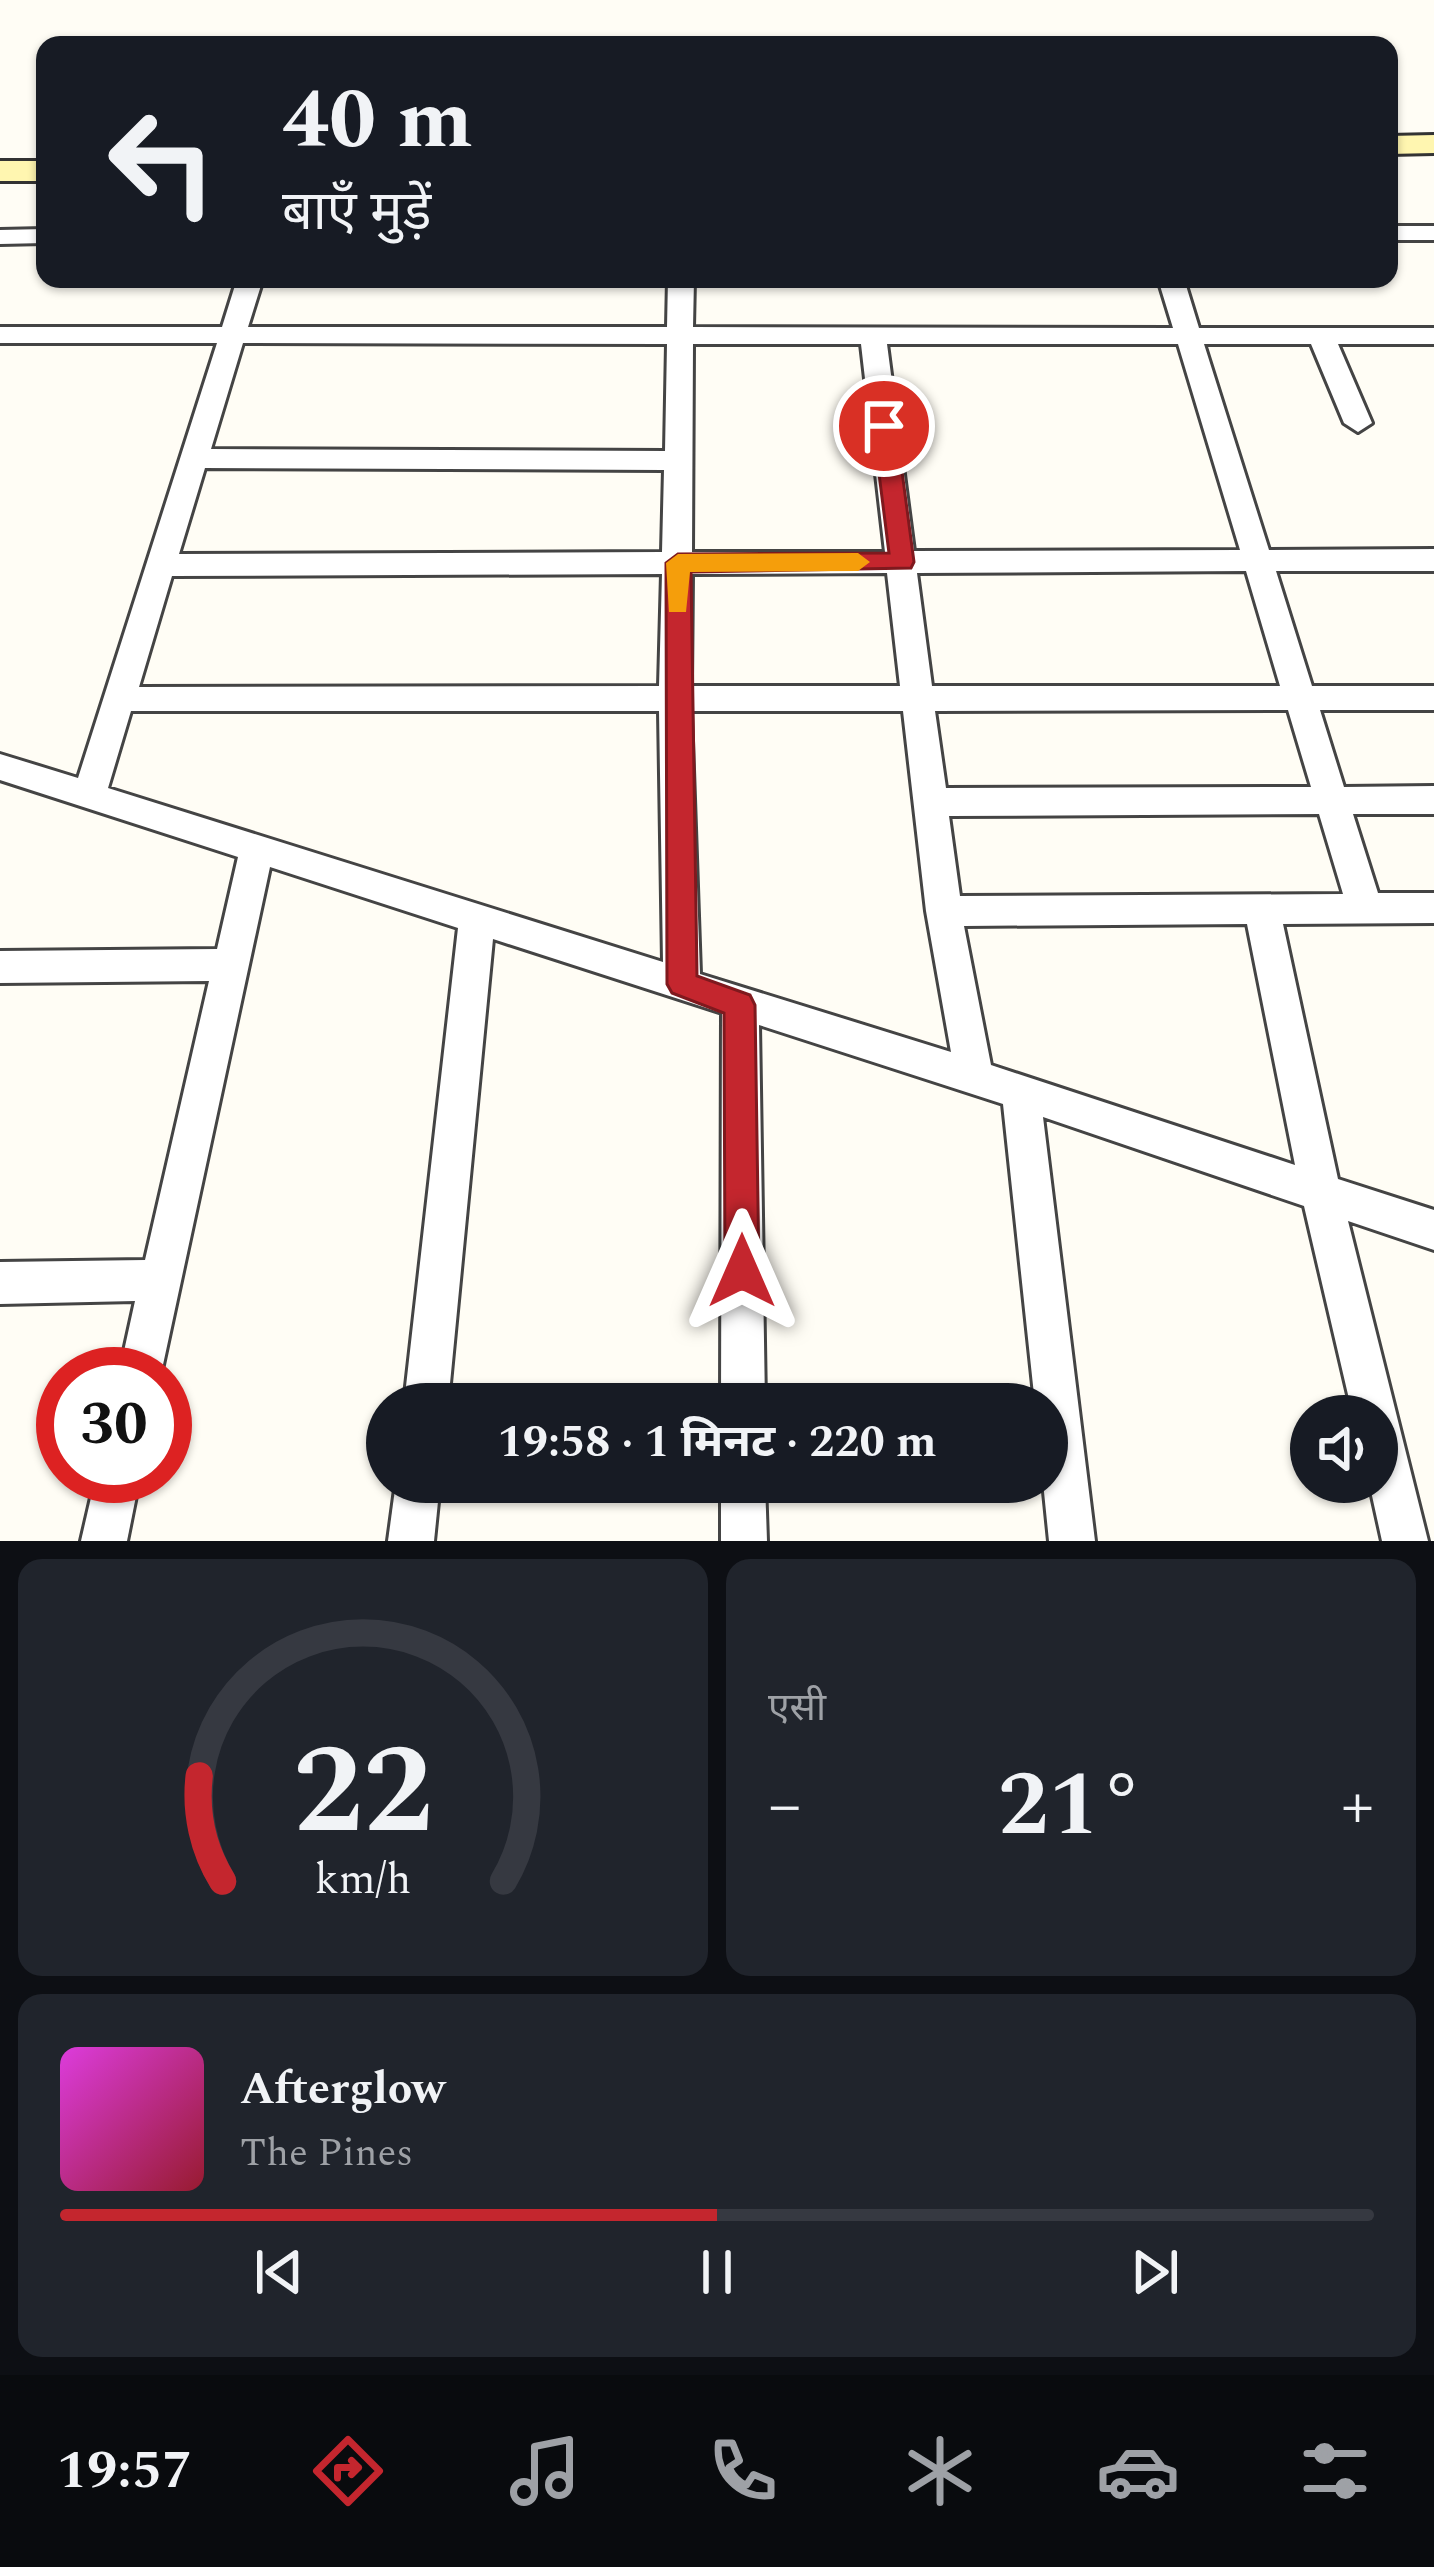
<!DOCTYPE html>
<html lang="hi">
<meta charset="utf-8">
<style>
:root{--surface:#171b24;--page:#20242c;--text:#f1f3f6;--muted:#9ea1a6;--line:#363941;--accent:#c4262e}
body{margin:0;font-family:Spectral,"Noto Sans Devanagari",serif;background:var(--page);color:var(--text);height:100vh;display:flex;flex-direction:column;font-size:45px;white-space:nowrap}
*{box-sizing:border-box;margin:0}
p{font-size:39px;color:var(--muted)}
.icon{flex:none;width:66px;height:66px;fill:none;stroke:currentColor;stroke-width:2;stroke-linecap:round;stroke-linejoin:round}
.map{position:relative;height:1541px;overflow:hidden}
.sheet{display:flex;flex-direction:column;gap:18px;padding:18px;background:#0d0f14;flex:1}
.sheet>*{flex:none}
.guide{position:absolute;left:36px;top:36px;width:1362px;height:252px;border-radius:24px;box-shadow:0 3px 9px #0004;background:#171b24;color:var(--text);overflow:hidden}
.controls{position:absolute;left:1290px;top:1395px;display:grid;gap:24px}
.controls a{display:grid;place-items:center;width:108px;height:108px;border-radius:50%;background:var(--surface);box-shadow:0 3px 9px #0004;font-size:60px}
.speed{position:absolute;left:36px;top:1347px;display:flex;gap:24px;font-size:60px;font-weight:700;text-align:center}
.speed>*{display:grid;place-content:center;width:156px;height:156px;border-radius:50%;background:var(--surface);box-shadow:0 3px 9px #0004;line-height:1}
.speed .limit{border:18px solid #d22;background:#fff;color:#111}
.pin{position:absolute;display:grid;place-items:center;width:102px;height:102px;color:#fff;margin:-51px;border:6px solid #fff;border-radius:50%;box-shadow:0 3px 12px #0007}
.me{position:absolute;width:132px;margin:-66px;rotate:0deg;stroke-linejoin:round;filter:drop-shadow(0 0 9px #0008)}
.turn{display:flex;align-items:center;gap:42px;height:252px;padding:0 48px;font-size:54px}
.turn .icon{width:156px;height:156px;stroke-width:2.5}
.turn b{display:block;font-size:84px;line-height:102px}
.big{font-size:90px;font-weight:700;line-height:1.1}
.sheet .card{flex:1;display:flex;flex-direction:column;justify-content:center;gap:18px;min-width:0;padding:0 42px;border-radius:24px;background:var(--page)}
.sheet .dial{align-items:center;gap:0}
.dial svg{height:312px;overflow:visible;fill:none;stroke:var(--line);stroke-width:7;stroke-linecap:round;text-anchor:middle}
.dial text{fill:var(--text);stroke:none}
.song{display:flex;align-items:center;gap:36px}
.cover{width:144px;height:144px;border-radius:18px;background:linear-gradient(135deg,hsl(300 70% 55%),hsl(350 70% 35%))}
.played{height:12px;border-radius:6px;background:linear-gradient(90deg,var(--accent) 50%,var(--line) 50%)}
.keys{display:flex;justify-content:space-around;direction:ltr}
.heat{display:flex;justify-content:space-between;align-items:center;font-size:66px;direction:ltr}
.sheet .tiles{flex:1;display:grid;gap:18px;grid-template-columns:1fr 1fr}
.card:last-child{grid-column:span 2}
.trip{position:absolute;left:366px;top:1383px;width:702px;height:120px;border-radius:60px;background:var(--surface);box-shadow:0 3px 9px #0004;font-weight:700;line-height:120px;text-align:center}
.tabs{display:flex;height:192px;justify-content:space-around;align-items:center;background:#090b0e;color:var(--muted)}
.tabs .icon{width:84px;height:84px}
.tabs .active{color:var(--accent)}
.tabs b{font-size:54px;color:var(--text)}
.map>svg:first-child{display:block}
</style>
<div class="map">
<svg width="1434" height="1541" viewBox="0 0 1434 1541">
<rect width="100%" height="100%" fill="#fffdf5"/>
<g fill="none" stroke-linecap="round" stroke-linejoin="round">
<defs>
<g id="street">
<rect x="1389" y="226" width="45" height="14"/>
<polygon points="45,229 45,243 0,244 0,230"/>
<path d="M237 279H263L248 327H667L668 279H694L693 327 1173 328 1158 279H1184L1199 328H1434V344H1338L1372 423 1358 432 1344 423 1311 344H1204L1269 550 1434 549V571H1276L1312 686H1434V710H1320L1344 787 1434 786V814H1353L1378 893H1434V923L1283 924 1338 1179 1434 1210V1250L1348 1221 1428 1541H1382L1369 1482H1377V1416H1353L1304 1206 1043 1117 1095 1541H1049L1043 1482 1047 1404H1035L1003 1104 759 1025 765 1404H721L722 1013 493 939 448 1404H404L458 928 270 867 161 1374H119L135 1301 0 1304V1262L145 1260 209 981 0 983V951L217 949 238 857 0 780V754L78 778 217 343H0V327H222ZM243 343 667 344 665 451 211 449ZM693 344H861L885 552H692ZM887 344H1178L1240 550 914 551ZM205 468 664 470 662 552 179 554ZM1246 571 1280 686H932L917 573ZM887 573 900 686H691L692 574ZM662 574 659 686 139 687 172 576ZM1288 710 1311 787 946 788 935 711ZM131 711H659L663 962 108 788ZM691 711H903L926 911 951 1052 700 974ZM1319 814 1343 894 960 896 949 816ZM1247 924 1295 1165 991 1065 964 926Z"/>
<polygon points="96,1476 140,1476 127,1541 81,1541"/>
<polygon points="396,1482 440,1482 434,1541 388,1541"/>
<polygon points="721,1482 765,1482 767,1541 721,1541"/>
</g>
<g id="secondary">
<polygon points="1434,135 1434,153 1389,154 1389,136"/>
<rect x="0" y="161" width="45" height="20"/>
</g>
</defs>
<use href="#street" stroke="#444" stroke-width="6"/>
<use href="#secondary" stroke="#333" stroke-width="6"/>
<use href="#street" fill="#fff" fill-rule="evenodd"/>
<use href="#secondary" fill="#fff6b0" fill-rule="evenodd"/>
</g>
<polygon fill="#c4262e" stroke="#7f191e" stroke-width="3" points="884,418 896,426 914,562 911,568 691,572 697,976 750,995 755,1005 759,1271 754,1283 742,1288 730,1283 725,1271 724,1013 672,993 667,984 666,563 678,554 889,553 873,426"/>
<polygon fill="#f59e0b" points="858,553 870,562 858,571 690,572 686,612 669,612 666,563 678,554"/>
</svg>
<div class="controls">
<a><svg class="icon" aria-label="sound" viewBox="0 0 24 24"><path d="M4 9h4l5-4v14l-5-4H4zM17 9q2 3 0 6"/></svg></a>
</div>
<div class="speed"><div class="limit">30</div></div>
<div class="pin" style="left:884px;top:426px;background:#d93025"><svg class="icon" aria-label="arrive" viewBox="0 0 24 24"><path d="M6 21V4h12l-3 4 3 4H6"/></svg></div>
<svg class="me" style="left:742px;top:1271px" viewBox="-20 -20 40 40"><path d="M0-17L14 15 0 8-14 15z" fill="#c4262e" stroke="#fff" stroke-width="4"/></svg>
<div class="trip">19:58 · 1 मिनट · 220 m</div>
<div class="guide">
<div class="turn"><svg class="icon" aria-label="left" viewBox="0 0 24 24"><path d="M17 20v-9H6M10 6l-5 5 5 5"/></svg><div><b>40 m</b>बाएँ मुड़ें</div></div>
</div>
</div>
<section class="sheet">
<div class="tiles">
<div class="card dial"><svg viewBox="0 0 100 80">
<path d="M14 69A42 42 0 1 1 86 69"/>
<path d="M14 69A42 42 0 0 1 8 42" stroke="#c4262e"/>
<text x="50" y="56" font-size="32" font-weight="700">22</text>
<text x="50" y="72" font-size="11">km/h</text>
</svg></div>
<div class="card"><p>एसी</p>
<div class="heat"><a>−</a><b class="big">21°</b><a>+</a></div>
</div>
<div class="card">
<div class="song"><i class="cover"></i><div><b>Afterglow</b><p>The Pines</p></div></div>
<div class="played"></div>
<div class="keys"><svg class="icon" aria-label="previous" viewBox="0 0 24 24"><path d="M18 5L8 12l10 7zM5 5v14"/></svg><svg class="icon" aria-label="pause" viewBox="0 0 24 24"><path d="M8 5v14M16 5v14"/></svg><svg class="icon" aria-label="next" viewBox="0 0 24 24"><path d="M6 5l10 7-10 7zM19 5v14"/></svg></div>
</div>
</div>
</section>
<nav class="tabs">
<b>19:57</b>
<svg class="icon active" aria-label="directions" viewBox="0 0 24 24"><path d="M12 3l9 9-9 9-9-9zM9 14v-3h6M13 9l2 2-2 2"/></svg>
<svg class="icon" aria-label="music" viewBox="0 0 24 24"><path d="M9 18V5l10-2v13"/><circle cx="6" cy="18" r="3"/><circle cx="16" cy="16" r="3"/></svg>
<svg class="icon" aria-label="phone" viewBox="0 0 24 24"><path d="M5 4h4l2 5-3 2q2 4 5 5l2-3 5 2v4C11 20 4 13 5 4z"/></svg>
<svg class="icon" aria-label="climate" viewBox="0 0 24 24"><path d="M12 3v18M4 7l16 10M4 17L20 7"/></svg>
<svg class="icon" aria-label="car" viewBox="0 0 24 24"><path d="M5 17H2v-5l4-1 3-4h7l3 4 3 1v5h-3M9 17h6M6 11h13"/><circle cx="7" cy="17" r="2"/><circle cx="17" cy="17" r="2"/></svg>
<svg class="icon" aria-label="filters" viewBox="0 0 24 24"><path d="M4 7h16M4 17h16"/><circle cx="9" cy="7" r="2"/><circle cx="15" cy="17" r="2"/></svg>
</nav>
